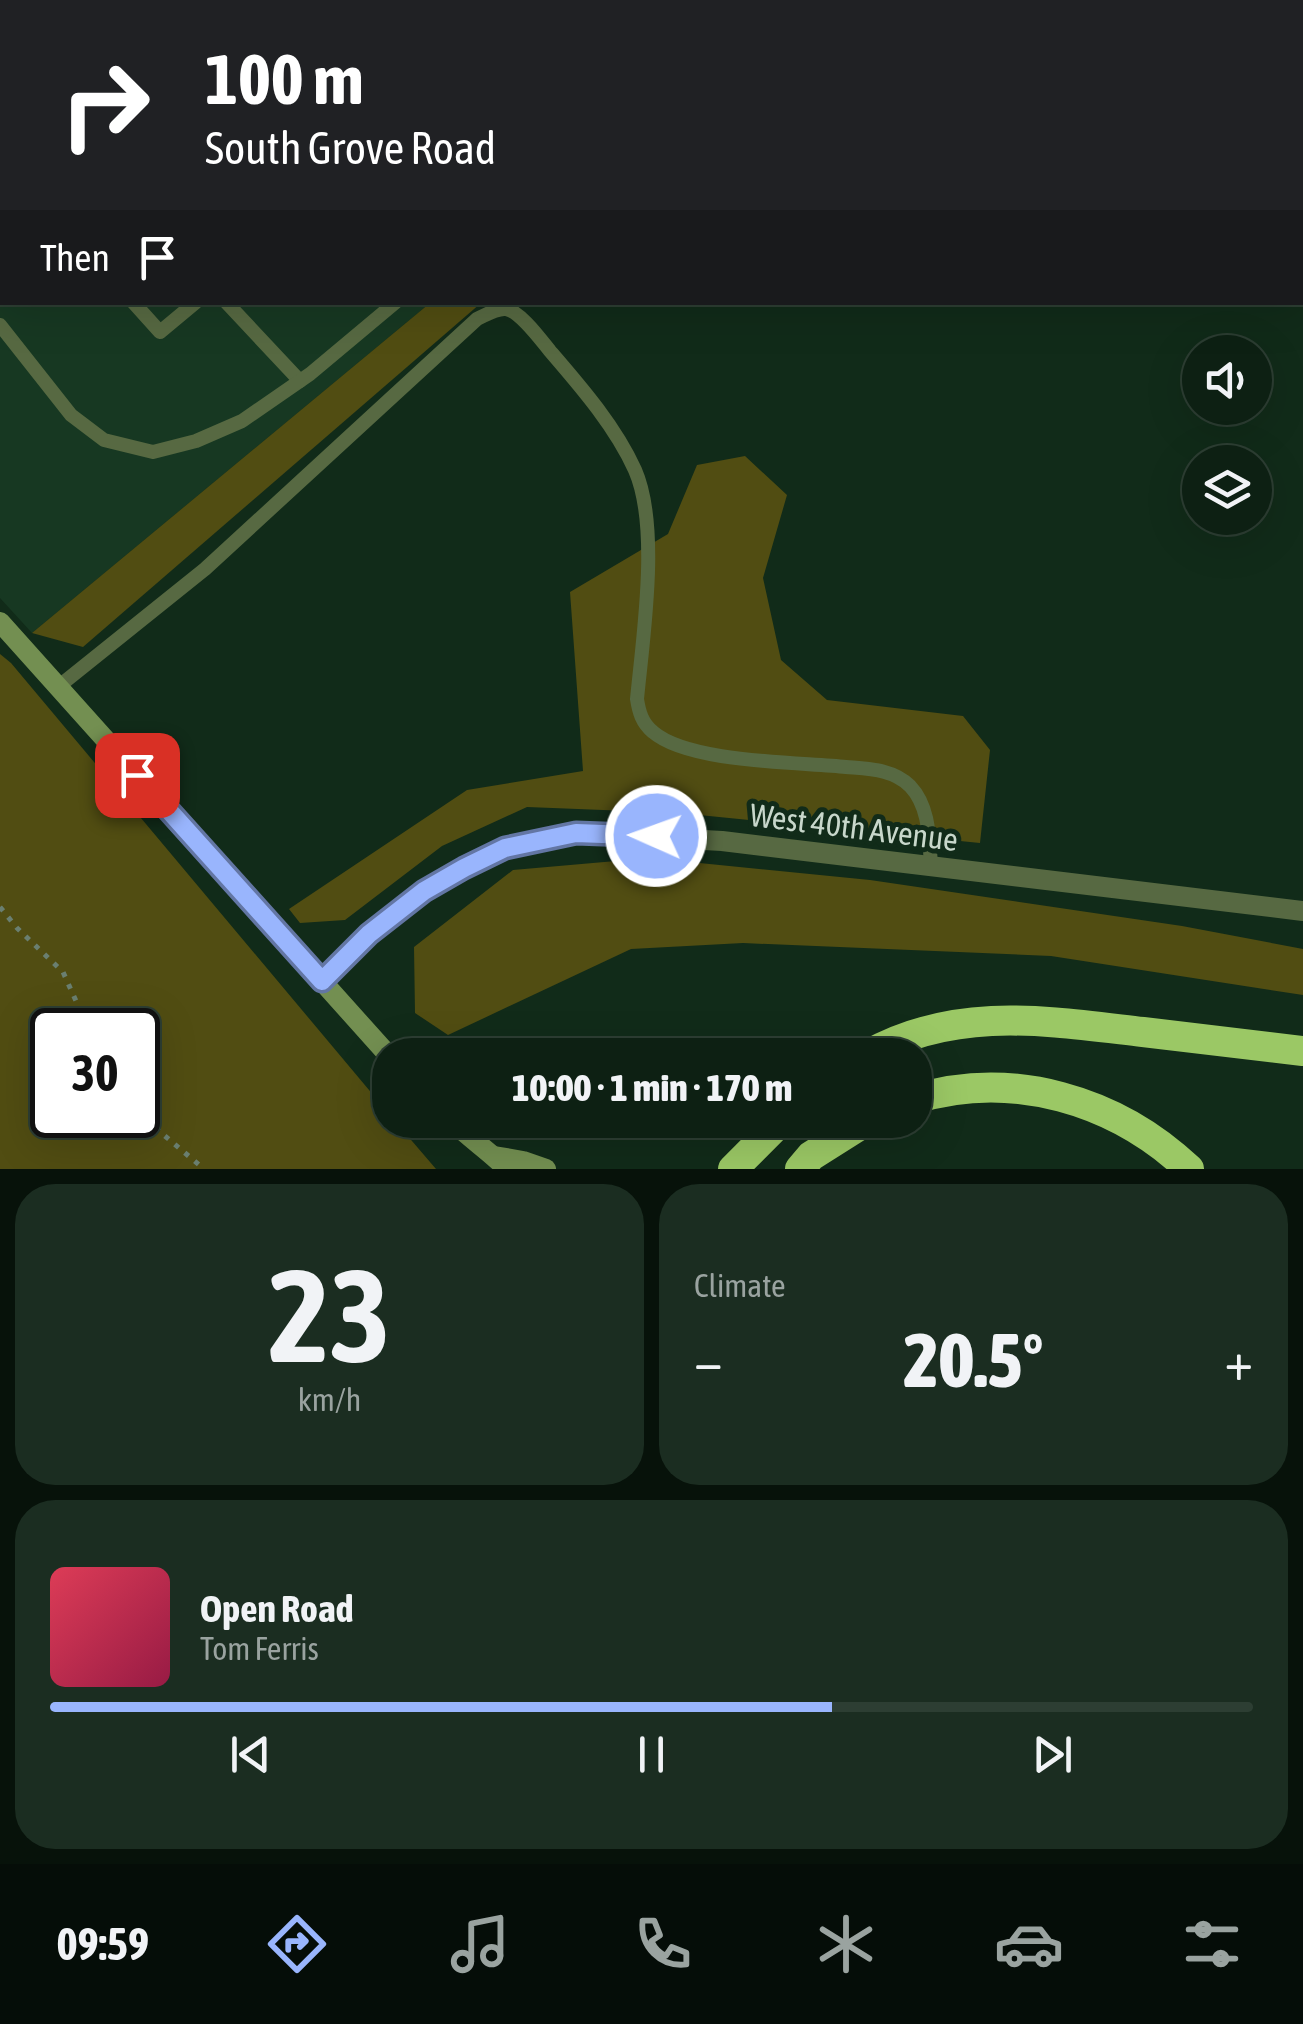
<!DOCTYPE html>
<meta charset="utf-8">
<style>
:root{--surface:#0d2013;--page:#1b2d21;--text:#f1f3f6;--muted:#9aa3a0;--line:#2d3e33;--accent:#99b5fd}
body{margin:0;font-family:"Asap Condensed",sans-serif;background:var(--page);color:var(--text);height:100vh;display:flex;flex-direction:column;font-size:38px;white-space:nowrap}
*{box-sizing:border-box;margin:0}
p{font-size:32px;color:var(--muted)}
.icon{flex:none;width:55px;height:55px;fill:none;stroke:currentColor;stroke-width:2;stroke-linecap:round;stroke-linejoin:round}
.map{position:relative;height:1169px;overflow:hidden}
.side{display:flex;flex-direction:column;gap:15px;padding:15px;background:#07120a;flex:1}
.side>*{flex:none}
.top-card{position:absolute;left:0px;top:0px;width:1305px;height:305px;box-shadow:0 10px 40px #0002,0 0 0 2px var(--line);background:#202124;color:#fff;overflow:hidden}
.fabs{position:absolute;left:1182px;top:335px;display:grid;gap:20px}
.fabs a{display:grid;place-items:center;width:90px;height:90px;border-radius:50%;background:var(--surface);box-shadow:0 10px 40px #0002,0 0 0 2px var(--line);font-size:50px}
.speed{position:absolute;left:30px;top:1008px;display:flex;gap:20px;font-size:50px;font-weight:700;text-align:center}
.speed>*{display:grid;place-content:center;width:130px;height:130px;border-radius:50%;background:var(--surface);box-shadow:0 10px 40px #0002,0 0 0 2px var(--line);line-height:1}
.speed .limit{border:5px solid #111;border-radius:15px;background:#fff;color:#111}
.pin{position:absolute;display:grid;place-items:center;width:85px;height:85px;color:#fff;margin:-42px;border-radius:20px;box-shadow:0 5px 15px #0006}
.me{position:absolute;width:110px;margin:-55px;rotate:272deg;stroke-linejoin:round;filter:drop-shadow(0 0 8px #0008)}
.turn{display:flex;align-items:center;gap:35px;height:210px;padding:0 40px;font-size:45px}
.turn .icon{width:130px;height:130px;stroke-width:2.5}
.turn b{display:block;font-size:70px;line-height:85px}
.then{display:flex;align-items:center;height:95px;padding:0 40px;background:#0003;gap:20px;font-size:38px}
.big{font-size:75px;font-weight:800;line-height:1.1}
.side .tile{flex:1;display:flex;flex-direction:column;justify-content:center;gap:15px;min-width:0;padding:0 35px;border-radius:40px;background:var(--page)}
.side .dial{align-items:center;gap:0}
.dial b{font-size:130px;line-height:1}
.song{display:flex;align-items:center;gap:30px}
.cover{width:120px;height:120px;border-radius:15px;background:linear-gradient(135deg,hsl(350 70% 55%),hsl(340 70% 35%))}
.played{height:10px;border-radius:5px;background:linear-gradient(90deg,var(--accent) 65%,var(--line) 65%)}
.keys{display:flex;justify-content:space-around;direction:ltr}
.heat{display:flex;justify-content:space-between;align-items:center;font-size:55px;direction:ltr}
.side .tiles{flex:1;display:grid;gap:15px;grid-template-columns:1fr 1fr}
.tile:last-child{grid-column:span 2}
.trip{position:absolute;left:372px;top:1038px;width:560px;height:100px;border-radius:40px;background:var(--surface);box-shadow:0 10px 40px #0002,0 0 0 2px var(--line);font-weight:800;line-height:100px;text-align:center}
.dock{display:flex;height:160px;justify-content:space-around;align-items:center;background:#050d08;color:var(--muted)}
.dock .icon{width:70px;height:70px}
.dock .active{color:var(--accent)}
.dock b{font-size:45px;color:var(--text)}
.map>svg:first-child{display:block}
</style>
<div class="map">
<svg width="1303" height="1169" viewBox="0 0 1303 1169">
<rect width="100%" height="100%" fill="#112b19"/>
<polygon fill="#173822" points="0,0 660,0 659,2 2,2 2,302 430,303 32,633 0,598"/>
<g fill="#514d12" fill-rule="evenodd">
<polygon points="430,303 481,303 83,647 32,633"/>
<polygon points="745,456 787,495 763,578 781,660 827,700 963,716 990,750 980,843 679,813 527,807 442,846 345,920 300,923 289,909 467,790 583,771 570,592 668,534 697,465"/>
<path d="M0 654 11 663 390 1115V1120H394L436 1169H0ZM52 1030H138V1115H52Z"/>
<polygon points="650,858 870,880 1182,926 1303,949 1303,995 1051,956 743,943 631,949 448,1035 415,1013 414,947 513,870"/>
</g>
<polygon fill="#2c5147" stroke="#41675d" stroke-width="2.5" points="214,0 641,0 638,2 212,2"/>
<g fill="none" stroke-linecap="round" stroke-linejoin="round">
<g stroke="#6a7f70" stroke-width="5" stroke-dasharray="5 8" stroke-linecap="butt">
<polyline points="0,907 17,928 63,972 89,1030"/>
<polyline points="138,1092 159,1131 204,1169"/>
</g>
<g stroke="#576942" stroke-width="14">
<polyline points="6,2 8,0"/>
<polyline points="123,2 126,0"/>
<polyline points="648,2 649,0"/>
<polyline points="0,60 2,63"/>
<polyline points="0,114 2,112"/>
<polyline points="0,155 2,158"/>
<polyline points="133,302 160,332 196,302"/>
<polyline points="226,302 300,381"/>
<polyline points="0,325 71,415 104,440 153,452 196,441 242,421 310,374 396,302"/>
<path d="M58 687 205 569 477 319C486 315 496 308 506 309 520 311 541 340 550 351 581 387 615 426 635 470 660 527 643 636 637 699 639 712 642 723 653 732 689 763 798 762 846 767 869 769 893 769 910 786 930 807 929 839 931 866"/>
</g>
<polyline stroke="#576942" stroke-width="20" points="322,981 369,935 424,891 464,868 505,848 576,833 722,841 1303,911"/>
<g stroke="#738f51" stroke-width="20">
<polyline points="0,622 390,1057"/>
<path d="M451 1120C469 1138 489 1151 507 1169"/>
<polyline points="494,1156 523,1161 546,1169"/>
</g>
<g stroke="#9bc865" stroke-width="30">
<path d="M867 1055C956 1005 1047 1021 1143 1032 1197 1038 1250 1045 1303 1051"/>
<path d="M915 1099C1012 1069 1116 1100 1189 1169"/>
<polyline points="733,1169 782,1120"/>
<polyline points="800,1169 811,1156 868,1120"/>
</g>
</g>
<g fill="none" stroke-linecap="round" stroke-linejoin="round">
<defs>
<polyline id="route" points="137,775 322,981 369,934 424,891 464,868 505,848 576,833 656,836"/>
</defs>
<use href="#route" stroke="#6376a4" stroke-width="25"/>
<use href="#route" stroke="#99b5fd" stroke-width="18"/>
</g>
<g text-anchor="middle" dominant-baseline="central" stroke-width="10" stroke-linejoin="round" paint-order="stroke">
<g font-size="32" fill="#c8d7cb" stroke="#112b19">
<text transform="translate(854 827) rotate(7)">West 40th Avenue</text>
</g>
</g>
</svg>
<div class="fabs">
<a><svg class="icon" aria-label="sound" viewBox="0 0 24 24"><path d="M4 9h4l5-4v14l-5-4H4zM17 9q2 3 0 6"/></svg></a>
<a><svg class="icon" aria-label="layers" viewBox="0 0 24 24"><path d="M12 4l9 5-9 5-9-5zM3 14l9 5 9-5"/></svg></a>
</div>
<div class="speed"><div class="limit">30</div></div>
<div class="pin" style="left:137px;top:775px;background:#d93025"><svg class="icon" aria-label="arrive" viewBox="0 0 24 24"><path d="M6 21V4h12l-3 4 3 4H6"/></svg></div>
<svg class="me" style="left:656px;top:836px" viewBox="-20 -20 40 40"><circle r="17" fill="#99b5fd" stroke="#fff" stroke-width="3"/><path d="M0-11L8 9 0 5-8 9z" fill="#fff"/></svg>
<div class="trip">10:00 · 1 min · 170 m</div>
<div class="top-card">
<div class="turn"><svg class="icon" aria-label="right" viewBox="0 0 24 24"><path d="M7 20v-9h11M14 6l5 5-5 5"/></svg><div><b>100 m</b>South Grove Road</div></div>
<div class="then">Then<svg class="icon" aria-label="arrive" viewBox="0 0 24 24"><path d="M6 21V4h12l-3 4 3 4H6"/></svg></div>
</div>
</div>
<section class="side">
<div class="tiles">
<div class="tile dial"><b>23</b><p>km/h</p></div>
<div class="tile"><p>Climate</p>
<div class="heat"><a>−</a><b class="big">20.5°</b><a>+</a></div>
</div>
<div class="tile">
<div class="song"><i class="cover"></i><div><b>Open Road</b><p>Tom Ferris</p></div></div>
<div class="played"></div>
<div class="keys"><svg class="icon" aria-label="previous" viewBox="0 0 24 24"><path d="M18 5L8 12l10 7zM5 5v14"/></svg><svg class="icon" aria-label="pause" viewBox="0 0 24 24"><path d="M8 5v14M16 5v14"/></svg><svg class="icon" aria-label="next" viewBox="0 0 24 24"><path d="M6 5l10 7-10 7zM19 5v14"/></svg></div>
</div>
</div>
</section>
<nav class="dock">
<b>09:59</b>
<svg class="icon active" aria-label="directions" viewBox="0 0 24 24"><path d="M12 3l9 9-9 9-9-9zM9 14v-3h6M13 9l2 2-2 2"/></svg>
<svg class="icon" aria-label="music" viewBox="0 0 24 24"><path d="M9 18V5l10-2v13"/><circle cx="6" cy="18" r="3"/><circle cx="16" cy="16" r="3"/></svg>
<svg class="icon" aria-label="phone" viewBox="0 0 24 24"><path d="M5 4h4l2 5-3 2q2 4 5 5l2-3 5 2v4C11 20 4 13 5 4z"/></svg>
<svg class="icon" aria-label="climate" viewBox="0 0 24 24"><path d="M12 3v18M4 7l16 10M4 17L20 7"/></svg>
<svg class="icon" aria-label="car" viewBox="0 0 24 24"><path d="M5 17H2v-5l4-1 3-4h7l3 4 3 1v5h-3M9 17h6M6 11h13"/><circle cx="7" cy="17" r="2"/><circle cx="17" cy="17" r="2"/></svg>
<svg class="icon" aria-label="filters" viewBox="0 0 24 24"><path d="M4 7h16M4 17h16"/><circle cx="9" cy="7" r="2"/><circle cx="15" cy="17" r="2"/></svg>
</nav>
